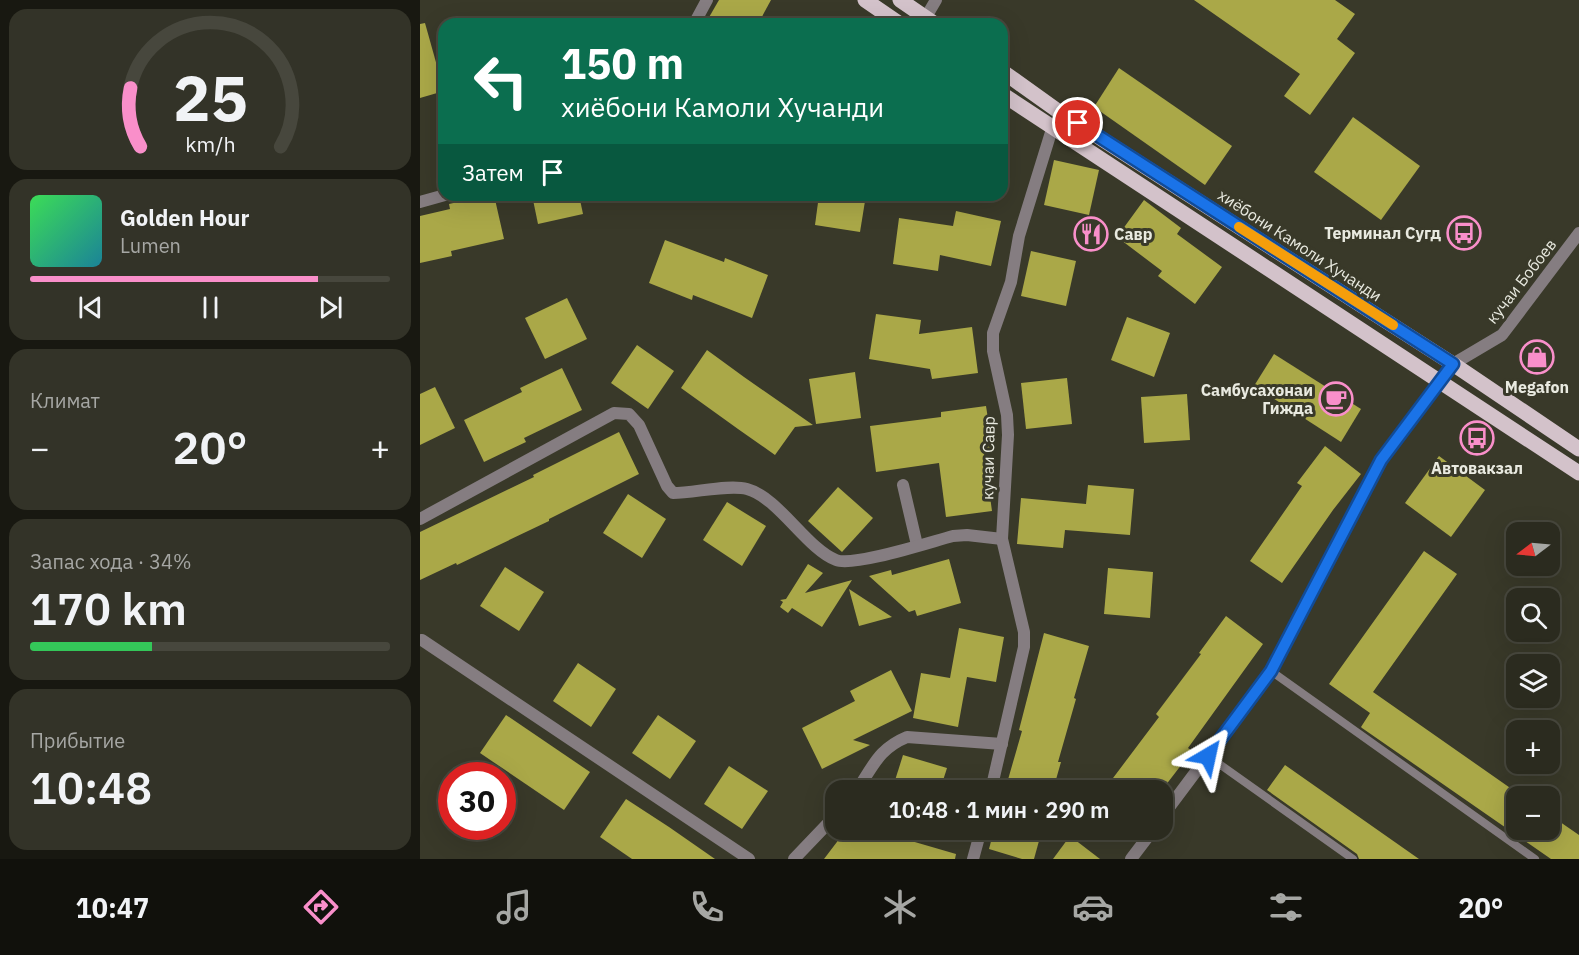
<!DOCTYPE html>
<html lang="ru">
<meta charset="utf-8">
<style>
:root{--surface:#2b2b1f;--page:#333328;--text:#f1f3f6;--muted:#a6a7a4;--line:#47473d;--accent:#f98fca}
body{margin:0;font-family:"IBM Plex Sans",sans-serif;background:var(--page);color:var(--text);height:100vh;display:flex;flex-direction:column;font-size:22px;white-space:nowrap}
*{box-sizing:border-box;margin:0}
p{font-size:20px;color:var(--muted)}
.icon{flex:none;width:33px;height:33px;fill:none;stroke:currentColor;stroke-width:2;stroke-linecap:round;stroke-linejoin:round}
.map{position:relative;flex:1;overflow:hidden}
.panel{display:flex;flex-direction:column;gap:9px;padding:9px;background:#181811;width:420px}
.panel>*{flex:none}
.guide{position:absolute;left:18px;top:18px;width:570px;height:183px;border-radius:18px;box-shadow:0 6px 24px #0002,0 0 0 2px var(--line);background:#0b6e4f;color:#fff;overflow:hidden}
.needle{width:39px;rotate:254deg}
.tools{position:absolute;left:1086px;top:522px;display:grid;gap:12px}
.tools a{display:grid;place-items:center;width:54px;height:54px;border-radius:12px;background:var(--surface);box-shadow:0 6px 24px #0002,0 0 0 2px var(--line);font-size:30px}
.speed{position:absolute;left:18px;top:762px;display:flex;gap:12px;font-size:30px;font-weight:700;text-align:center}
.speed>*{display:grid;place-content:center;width:78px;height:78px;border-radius:50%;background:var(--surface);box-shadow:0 6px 24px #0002,0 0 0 2px var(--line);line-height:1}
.speed .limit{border:9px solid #d22;background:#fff;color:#111}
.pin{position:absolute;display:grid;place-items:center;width:51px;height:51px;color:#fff;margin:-26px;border:3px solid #fff;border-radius:50%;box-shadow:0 2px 6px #0007}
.me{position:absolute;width:66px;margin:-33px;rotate:36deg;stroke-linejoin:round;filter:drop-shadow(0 0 4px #0008)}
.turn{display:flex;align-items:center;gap:21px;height:126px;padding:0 24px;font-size:27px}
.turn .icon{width:78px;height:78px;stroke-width:2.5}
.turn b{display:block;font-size:42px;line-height:51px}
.then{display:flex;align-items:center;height:57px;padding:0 24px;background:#0003;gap:12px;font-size:22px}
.big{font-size:45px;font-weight:600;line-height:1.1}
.panel .widget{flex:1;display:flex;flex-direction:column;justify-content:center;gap:9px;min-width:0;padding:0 21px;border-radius:18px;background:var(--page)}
.panel .dial{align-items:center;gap:0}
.dial svg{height:156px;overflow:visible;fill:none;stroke:var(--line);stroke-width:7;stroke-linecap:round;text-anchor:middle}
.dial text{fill:var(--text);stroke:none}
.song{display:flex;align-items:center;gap:18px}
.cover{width:72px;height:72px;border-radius:9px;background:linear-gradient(135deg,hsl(130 70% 55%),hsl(190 70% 35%))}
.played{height:6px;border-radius:3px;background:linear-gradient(90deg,var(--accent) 80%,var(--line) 80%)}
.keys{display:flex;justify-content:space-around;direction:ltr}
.heat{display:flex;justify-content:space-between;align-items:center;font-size:33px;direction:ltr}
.charge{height:9px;border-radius:4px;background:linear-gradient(90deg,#34c759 34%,var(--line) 0)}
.trip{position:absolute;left:405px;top:780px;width:348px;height:60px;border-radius:18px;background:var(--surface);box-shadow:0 6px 24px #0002,0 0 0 2px var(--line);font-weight:600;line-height:60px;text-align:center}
.dock{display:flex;height:96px;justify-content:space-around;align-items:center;background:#11110c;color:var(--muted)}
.dock .icon{width:42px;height:42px}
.dock .current{color:var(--accent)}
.dock b{font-size:27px;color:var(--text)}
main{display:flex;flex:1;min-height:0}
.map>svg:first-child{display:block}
</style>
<main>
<section class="panel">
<div class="widget dial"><svg viewBox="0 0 100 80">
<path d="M14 69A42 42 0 1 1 86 69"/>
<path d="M14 69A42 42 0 0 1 9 39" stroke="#f98fca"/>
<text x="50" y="56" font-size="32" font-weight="700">25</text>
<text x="50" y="72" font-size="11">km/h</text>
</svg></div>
<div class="widget">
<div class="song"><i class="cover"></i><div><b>Golden Hour</b><p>Lumen</p></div></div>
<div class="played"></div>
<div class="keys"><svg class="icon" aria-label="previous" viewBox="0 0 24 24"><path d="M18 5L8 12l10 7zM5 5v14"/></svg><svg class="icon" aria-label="pause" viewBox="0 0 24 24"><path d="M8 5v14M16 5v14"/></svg><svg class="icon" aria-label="next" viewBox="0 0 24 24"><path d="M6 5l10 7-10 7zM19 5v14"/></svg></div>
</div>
<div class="widget"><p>Климат</p>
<div class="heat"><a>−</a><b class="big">20°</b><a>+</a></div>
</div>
<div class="widget"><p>Запас хода · 34%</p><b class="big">170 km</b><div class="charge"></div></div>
<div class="widget"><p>Прибытие</p><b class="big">10:48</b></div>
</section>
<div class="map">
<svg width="1159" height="859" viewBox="0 0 1159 859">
<rect width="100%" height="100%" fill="#393929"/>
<g fill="#aaa848">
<polygon points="299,0 351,0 338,24 297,24 288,19"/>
<polygon points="774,0 915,0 935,14 917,39 935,53 890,115 864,96 880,74"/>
<polygon points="5,23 24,91 0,98 0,24"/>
<polygon points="699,68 812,146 785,185 674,107"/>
<polygon points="933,117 1000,166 961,220 894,172"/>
<polygon points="634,160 679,170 669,215 624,205"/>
<polygon points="69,195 74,195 84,239 31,251 32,256 0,263 0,216 30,209 29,204"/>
<polygon points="112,195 159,195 163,214 118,224"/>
<polygon points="399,195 446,195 440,232 395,225"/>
<polygon points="724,200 761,228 757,234 802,267 775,304 738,276 742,271 697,237"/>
<polygon points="536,211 581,221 571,266 520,255 518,271 473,264 479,218 533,226"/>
<polygon points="245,240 304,262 305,258 348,275 332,318 273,295 272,300 229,283"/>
<polygon points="611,251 656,261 646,306 601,296"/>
<polygon points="147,298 167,339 125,359 105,318"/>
<polygon points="456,314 501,320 499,334 552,327 558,373 512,379 510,369 449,359"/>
<polygon points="707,317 750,333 734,377 691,360"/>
<polygon points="217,345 254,371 228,409 191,383"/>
<polygon points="287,350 324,377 393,425 375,427 355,455 318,429 261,388"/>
<polygon points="854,354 941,409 921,442 834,386"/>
<polygon points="142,368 162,410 104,438 106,442 64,462 44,420 102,392 100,388"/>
<polygon points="435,372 441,418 396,424 389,379"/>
<polygon points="647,378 652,424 606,429 601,383"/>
<polygon points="15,387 35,428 0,445 0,394"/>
<polygon points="767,394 770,440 724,443 721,397"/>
<polygon points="566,406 573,451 564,453 572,511 526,517 519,463 456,472 450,426 521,417 521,412"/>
<polygon points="199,432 219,474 129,519 129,521 37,565 36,563 0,580 0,532 114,477 113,475"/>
<polygon points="905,446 941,474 913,510 862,583 830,561 882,486 877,483"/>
<polygon points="1019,456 1065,490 1031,537 985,503"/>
<polygon points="668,485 714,489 710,535 645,530 643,548 597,544 601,498 666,504"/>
<polygon points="418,487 453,518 422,552 388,521"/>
<polygon points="208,494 246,519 222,558 183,533"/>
<polygon points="307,502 346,526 322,566 283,540"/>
<polygon points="1004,551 1037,574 953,692 1096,792 1096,830 1130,830 1130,815 1159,835 1159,859 1131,859 942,728 941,727 950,713 909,684"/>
<polygon points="529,559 541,603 497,616 495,610 489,612 449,576 471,570 472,575"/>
<polygon points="388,564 403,573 385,593 432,580 402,627 372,608 368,613 360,607 363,602 360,600 366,599"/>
<polygon points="85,567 124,592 99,631 60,606"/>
<polygon points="688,568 733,572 730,618 684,614"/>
<polygon points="429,589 472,617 439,626"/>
<polygon points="806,616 843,644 768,748 772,751 742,790 684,790 739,717 736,714 781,654 779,653"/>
<polygon points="539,628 584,637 576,682 547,677 538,727 493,718 501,673 530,678"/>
<polygon points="624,633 669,646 654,698 656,699 638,762 641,762 633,790 585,790 602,731 599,730"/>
<polygon points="158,663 196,689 171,727 133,701"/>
<polygon points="471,670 492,711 433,740 450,745 402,769 382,728 435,701 430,691"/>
<polygon points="86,715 170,772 144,810 60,753"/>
<polygon points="238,715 276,741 250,779 212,753"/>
<polygon points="483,755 527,768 520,790 472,790"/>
<polygon points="865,765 999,859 939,859 937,854 847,790"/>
<polygon points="309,766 348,791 322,829 284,804"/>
<polygon points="206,799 249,827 295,859 212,859 180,837"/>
<polygon points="426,830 469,830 481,838 536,854 535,859 404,859"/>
<polygon points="574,830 622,830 614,859 602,859 569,849"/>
<polygon points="650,836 680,859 633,859"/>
</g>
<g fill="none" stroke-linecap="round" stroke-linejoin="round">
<g stroke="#857d81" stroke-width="8">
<polyline points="851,671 1115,859"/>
<polyline points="788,756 933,859"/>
</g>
<g stroke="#857d81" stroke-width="12">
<polyline points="506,17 516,0"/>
<polyline points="274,24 287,0"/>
<polyline points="0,202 25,195"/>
<polyline points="483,485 497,545"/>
<path d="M0 519 194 413 209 414 219 425 247 486 253 493C274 493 309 484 327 489 358 497 387 549 416 560 434 567 510 542 533 536L547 535 582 539"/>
<polyline points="2,640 329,859"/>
<path d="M437 790C453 767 458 749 487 737L582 744"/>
<polyline points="571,790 604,647 604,632 582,539 588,435 587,415 573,351 573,333 591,282 599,236 632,129"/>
<polyline points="742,817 851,671 961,460 1033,364 1082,335 1159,233"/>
<polyline points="374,859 416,815"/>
<polyline points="553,859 561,830"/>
<polyline points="711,859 733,830"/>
</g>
<g stroke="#d3c2ca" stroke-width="15">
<polyline points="445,0 480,24"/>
<polyline points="480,0 515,24"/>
<polyline points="582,71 638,111 1033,364 1159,449"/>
<polyline points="582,94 1159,473"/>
</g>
</g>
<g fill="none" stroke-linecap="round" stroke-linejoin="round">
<defs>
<polyline id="route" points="658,123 1033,364 961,460 851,671 788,756"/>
</defs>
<use href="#route" stroke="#114b97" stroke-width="15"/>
<use href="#route" stroke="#1a73e8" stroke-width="10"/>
<polyline stroke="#f59e0b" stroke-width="10" points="819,227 973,325"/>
</g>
<defs>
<symbol id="bus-ring" viewBox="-11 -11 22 22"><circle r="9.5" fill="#393929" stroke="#f98fca" stroke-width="1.5"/><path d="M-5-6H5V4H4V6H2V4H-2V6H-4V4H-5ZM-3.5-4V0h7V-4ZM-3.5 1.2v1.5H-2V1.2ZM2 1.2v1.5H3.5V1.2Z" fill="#f98fca"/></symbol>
<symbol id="restaurant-ring" viewBox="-11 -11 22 22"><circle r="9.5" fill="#393929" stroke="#f98fca" stroke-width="1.5"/><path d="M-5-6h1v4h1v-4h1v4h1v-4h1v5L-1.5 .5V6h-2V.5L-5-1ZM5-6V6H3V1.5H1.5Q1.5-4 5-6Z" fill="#f98fca"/></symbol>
<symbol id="shop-ring" viewBox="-11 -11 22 22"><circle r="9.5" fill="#393929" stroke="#f98fca" stroke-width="1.5"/><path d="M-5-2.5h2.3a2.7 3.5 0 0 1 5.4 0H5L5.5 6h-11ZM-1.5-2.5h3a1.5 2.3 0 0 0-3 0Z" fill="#f98fca"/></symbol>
<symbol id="cafe-ring" viewBox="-11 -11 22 22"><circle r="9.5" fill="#393929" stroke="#f98fca" stroke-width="1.5"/><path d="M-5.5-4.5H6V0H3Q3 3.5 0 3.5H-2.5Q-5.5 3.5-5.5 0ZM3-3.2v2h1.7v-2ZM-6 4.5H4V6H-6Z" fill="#f98fca"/></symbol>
</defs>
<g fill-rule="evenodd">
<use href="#bus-ring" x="1025" y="214" width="38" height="38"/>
<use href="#restaurant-ring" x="652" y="215" width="38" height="38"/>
<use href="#shop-ring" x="1098" y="338" width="38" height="38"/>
<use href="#cafe-ring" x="897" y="380" width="38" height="38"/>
<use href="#bus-ring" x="1038" y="419" width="38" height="38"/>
</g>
<g text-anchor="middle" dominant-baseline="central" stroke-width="6" stroke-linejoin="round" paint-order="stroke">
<g font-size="16" font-weight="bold" fill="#e9eae0" stroke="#393929" text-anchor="end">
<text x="1021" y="233">Терминал Сугд</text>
<text x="694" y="234" text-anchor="start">Савр</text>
<text x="1117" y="387" text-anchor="middle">Megafon</text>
<text x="893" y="390">Самбусахонаи<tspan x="893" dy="18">Гижда</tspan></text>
<text x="1057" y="468" text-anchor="middle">Автовакзал</text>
</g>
<g font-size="16" fill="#e9eae0" stroke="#393929">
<text transform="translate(880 245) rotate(33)">хиёбони Камоли Хучанди</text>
<text transform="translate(1101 281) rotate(-52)">кучаи Бобоев</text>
<text transform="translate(568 458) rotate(-89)">кучаи Савр</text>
</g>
</g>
</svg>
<div class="tools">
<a><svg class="needle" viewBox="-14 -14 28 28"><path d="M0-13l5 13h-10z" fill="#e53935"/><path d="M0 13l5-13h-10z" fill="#a6a7a4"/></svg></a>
<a><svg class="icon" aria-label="search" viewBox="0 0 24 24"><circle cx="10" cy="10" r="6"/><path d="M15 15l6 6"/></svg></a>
<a><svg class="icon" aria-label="layers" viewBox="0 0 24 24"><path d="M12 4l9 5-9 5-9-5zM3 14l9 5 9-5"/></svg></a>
<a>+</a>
<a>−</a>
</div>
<div class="speed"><div class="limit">30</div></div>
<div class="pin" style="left:658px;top:123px;background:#d93025"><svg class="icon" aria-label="arrive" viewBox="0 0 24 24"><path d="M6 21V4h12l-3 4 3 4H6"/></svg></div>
<svg class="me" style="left:788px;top:756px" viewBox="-20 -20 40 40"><path d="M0-17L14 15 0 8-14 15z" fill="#1a73e8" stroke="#fff" stroke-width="4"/></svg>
<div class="trip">10:48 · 1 мин · 290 m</div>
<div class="guide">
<div class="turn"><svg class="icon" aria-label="left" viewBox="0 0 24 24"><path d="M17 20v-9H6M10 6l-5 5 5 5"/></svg><div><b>150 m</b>хиёбони Камоли Хучанди</div></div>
<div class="then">Затем<svg class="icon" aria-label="arrive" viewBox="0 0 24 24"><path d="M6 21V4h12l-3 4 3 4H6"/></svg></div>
</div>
</div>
</main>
<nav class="dock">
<b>10:47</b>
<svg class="icon current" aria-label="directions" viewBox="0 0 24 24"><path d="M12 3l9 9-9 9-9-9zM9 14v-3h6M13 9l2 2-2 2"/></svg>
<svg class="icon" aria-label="music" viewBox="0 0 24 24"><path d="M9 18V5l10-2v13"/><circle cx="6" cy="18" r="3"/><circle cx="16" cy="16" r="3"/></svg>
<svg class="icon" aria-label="phone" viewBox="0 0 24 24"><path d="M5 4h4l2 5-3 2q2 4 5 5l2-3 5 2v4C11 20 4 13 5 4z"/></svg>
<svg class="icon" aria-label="climate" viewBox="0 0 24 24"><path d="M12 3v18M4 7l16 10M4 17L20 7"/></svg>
<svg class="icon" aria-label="car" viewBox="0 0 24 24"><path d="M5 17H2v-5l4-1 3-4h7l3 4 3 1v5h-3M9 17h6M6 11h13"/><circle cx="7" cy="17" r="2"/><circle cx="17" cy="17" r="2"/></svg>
<svg class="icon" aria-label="filters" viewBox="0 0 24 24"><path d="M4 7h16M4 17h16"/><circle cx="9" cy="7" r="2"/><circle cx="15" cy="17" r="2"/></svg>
<b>20°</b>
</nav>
